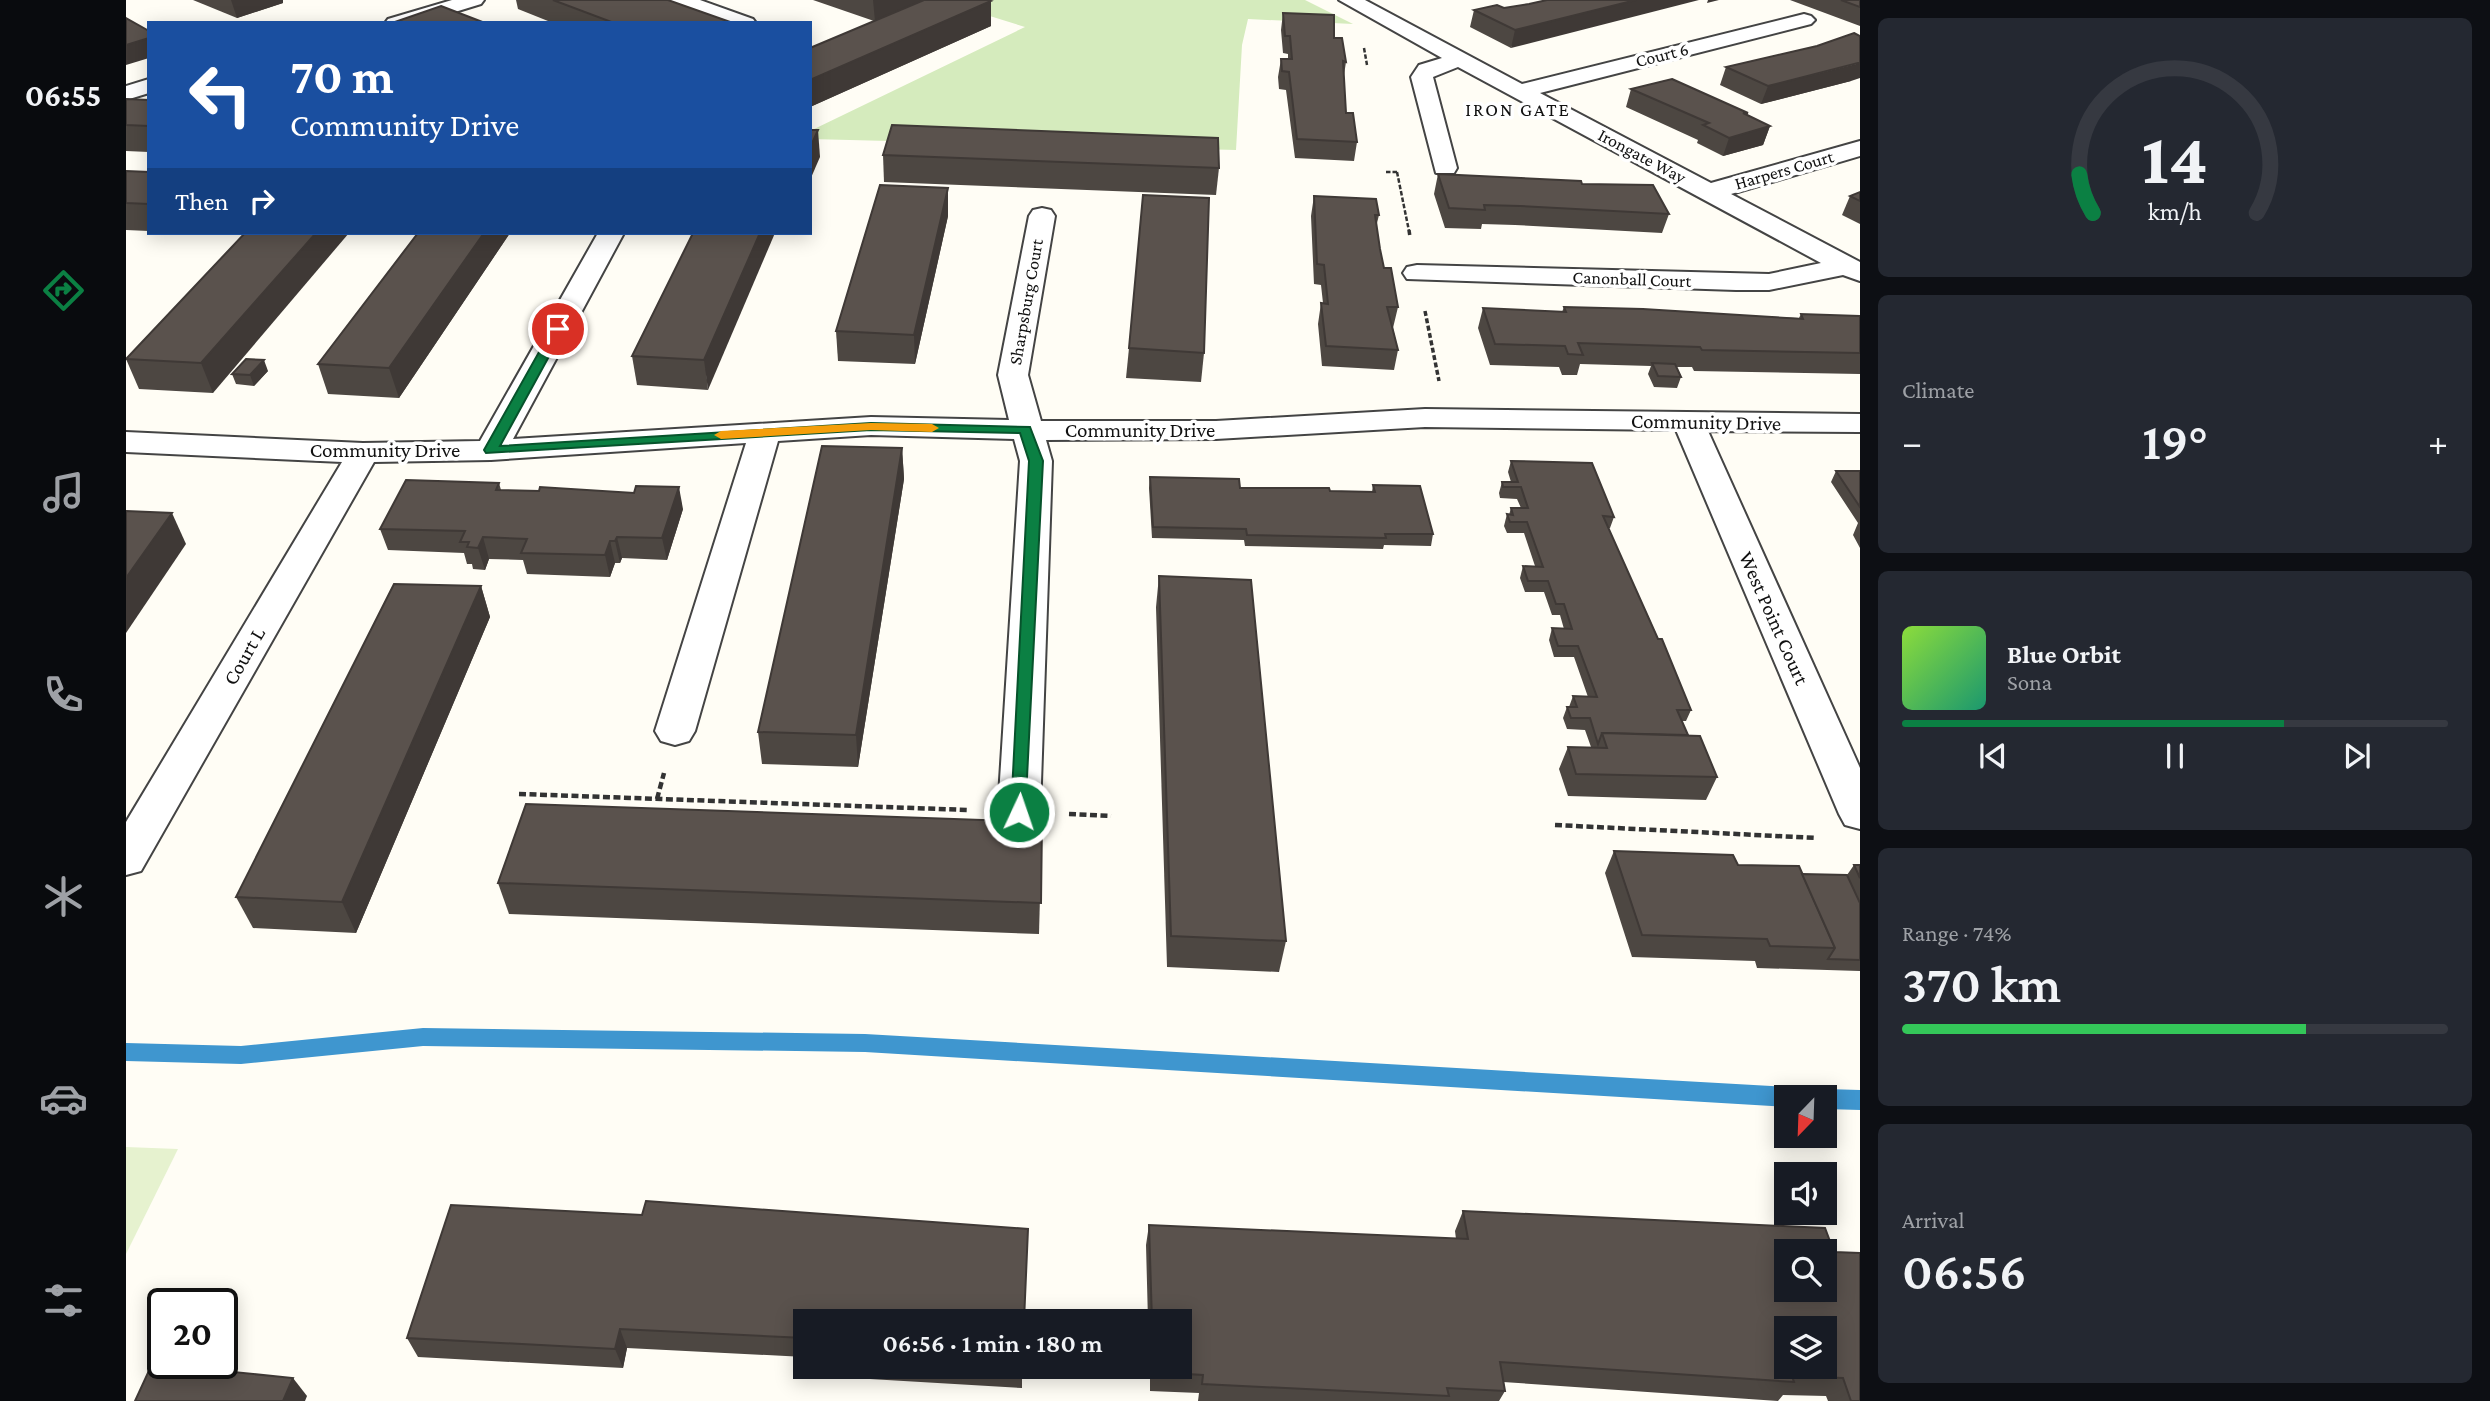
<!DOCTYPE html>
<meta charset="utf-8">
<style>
:root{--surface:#171b24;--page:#242831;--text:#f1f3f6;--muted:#9ea1a6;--line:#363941;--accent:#0b8043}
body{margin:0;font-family:"Crimson Pro",serif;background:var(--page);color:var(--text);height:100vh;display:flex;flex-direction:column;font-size:26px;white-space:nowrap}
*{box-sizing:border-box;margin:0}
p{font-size:23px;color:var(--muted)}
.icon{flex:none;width:38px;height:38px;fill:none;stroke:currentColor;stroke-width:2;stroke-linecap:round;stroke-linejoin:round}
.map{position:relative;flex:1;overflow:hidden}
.details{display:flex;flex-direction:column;gap:18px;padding:18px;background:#0d0f14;width:630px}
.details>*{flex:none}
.hud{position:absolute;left:21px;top:21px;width:665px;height:214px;border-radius:0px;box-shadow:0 4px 18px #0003;background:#1a4fa0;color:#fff;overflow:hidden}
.needle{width:46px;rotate:203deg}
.fabs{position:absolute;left:1648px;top:1085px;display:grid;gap:14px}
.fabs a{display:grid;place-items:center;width:63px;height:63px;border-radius:0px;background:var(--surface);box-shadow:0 4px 18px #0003;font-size:35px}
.speed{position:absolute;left:21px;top:1288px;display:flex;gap:14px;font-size:35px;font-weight:700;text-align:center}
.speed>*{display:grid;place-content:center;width:91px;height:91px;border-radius:50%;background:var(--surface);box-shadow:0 4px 18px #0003;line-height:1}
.speed .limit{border:4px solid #111;border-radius:10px;background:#fff;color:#111}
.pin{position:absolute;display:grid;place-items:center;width:60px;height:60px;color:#fff;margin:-30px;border:4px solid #fff;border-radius:50%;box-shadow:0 2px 7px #0007}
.me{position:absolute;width:77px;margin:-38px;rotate:3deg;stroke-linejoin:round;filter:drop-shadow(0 0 5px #0008)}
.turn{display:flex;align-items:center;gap:24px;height:147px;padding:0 28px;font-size:32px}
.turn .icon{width:91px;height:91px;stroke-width:2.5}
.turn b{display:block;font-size:49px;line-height:60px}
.then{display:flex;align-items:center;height:66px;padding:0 28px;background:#0003;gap:14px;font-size:26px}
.big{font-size:52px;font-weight:600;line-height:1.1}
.details .tile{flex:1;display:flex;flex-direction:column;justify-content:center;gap:10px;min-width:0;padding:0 24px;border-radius:10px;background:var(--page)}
.details .dial{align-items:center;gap:0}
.dial svg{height:182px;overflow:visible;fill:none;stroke:var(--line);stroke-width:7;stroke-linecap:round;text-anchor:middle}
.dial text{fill:var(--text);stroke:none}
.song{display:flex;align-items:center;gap:21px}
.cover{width:84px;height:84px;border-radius:10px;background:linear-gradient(135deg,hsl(90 70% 55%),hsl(160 70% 35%))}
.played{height:7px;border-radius:4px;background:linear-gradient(90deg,var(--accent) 70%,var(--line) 70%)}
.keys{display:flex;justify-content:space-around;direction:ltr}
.heat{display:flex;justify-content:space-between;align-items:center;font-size:38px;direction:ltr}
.charge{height:10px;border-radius:5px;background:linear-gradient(90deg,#34c759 74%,var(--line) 0)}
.trip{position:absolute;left:667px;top:1309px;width:399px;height:70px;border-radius:0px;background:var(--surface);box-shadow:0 4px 18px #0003;font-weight:600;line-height:70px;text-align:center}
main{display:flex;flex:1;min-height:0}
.dock{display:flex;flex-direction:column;width:126px;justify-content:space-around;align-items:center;background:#090b0e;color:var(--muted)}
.dock .icon{width:49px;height:49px}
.dock .active{color:var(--accent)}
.dock b{font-size:32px;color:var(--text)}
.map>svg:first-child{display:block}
</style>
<main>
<nav class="dock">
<b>06:55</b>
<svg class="icon active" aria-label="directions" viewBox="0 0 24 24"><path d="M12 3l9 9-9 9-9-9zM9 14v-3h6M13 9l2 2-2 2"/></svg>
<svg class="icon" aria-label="music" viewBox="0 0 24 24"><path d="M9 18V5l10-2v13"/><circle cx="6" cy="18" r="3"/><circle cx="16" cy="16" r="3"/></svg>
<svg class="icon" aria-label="phone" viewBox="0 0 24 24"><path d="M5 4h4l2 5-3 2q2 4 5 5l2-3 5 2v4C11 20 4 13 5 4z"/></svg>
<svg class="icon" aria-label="climate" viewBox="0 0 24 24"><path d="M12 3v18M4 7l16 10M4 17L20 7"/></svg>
<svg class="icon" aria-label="car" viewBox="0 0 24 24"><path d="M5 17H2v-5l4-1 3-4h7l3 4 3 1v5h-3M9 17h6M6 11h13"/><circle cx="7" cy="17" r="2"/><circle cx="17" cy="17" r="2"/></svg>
<svg class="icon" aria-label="filters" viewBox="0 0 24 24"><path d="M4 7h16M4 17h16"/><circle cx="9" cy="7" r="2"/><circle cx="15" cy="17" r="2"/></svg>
</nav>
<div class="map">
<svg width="1734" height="1401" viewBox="0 0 1734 1401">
<rect width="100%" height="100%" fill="#fffdf5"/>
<polygon fill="#d5ebbd" points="856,0 1179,0 1227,24 1122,19 1116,45 1110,150 684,139 684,131 899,27 838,8"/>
<polygon fill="#e6f2cf" points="0,1147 52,1149 0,1254"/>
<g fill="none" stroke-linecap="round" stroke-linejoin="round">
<g fill="#3f96cf" fill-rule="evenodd">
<polygon points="297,1028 739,1034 1661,1087 1669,1090 1672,1097 1661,1097 1661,1107 739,1052 297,1046 115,1064 0,1061 0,1043 115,1046"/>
<polygon points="1699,1089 1734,1090 1734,1110 1699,1109 1699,1097 1689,1097 1691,1092"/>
</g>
<defs>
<g id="minor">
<polygon points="326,0 358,0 355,4 293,23 259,23 262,19"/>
<polygon points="544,0 574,0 627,19 630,23 599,23 547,4"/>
<polygon points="1213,0 1239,0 1396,84 1678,14 1685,16 1689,20 1685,24 1414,93 1585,183 1734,141 1734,156 1605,194 1734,262 1734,281 1717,275 1643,290 1610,290 1281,279 1277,273 1281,267 1291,265 1643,274 1695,263 1332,67 1307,77 1331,168 1328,173 1310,173 1285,77 1293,65 1316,58"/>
<polygon points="23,79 23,93 0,100 0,86"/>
<polygon points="916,208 925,210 929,216 902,375 915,421 1090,421 1299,409 1734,414 1734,432 1582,431 1734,768 1734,829 1719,825 1713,814 1550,430 1299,427 1090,439 920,440 926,461 914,812 908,823 893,827 878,823 872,812 894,461 888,439 745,435 652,441 569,731 563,741 549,745 535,741 529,731 620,443 365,460 248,462 15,871 0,875 0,822 216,462 0,452 0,432 237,443 354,441 472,233 498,233 387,439 745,417 883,420 872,375 903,216 907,210"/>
</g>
</defs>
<use href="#minor" stroke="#444" stroke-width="4"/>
<g stroke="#333" stroke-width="2.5" stroke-dasharray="4.5 2" stroke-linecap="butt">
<polyline points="1238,48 1241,65"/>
<polyline points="1260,172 1271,172"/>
<polyline points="1271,172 1283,231"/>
</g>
<g stroke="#333" stroke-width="3.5" stroke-dasharray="5 2.5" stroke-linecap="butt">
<polyline points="1283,230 1284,237"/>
<polyline points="1299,311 1313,381"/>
</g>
<g stroke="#333" stroke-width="4.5" stroke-dasharray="7 3.5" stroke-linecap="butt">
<polyline points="393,794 843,810"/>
<polyline points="531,799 538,773"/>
<polyline points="943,814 985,816"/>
<polyline points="1429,825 1691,838"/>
</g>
<use href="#minor" fill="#fff" fill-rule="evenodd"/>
</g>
<g fill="#4d4742">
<polygon points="67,0 157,0 157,3 111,18"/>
<polygon points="390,0 542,0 607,23 427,23 392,9"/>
<polygon points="687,0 797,0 865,26 684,107 684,48 748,21"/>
<polygon points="1664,0 1734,0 1734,26"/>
<polygon points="1403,4 1385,48 1344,27 1348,10 1378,8"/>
<polygon points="1157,13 1208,38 1220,62 1218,75 1220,113 1231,142 1228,161 1169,158 1160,90 1153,89 1152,77 1155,59 1162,59 1162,54 1157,53 1155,30"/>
<polygon points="1600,67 1725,81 1635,104 1594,85"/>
<polygon points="1505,89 1622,113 1621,115 1644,126 1637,145 1597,156 1571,143 1572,140 1500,107"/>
<polygon points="0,99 23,100 23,152 0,151"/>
<polygon points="757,155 1093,168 1090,195 758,182"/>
<polygon points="0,171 23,172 23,231 0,230"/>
<polygon points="1312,174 1456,184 1543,214 1536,233 1389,225 1356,224 1355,229 1319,228 1308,194"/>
<polygon points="822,188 822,216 789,364 712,361 710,331"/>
<polygon points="1734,192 1734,224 1716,215 1724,196"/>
<polygon points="1188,196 1253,215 1250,227 1254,249 1258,268 1272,307 1267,328 1272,350 1268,370 1196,366 1192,324 1195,303 1197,303 1195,285 1188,284 1185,216"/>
<polygon points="119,233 87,393 13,389 0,359"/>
<polygon points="292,233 384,233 273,398 202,394 192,364"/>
<polygon points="567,233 582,390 511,385 506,356"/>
<polygon points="1438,307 1673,318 1675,314 1734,316 1734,374 1568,371 1566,367 1550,367 1555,377 1551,388 1528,387 1522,374 1525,366 1454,364 1451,375 1436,375 1433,367 1364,365 1352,328 1357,308 1436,312"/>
<polygon points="1003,348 1078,353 1075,382 1000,378"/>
<polygon points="142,371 128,386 110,384 106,374"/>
<polygon points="776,448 778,479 732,767 636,764 632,732"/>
<polygon points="1385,461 1488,517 1484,528 1482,528 1565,710 1560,721 1556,721 1562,735 1591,777 1580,800 1442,796 1433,769 1442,747 1465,747 1459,730 1441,729 1437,718 1441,707 1443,707 1447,696 1462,697 1448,657 1428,657 1423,640 1426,628 1438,629 1434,615 1426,615 1418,592 1399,592 1394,578 1397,566 1409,566 1398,533 1381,533 1378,526 1381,514 1383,515 1385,508 1395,508 1391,499 1374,498 1373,493 1376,482 1385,482 1382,472"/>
<polygon points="1710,471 1734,471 1734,548 1727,535 1732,523 1705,482"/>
<polygon points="1024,477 1114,488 1246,492 1247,485 1307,534 1305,546 1258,545 1257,549 1119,546 1118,540 1026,538 1023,488"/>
<polygon points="373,483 375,490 557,509 541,560 496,558 494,563 489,563 484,577 401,574 397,560 363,559 359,570 347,569 346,564 341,564 338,553 262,550 254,529"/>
<polygon points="1033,576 1160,941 1153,972 1041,967 1030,607"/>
<polygon points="355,586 364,617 230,933 127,928 110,897"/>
<polygon points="916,822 913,934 383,914 372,883"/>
<polygon points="1488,851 1676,874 1721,875 1728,865 1734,865 1734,971 1631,968 1629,961 1506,957 1479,873"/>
<polygon points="1337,1211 1699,1228 1734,1401 1702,1401 1700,1396 1657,1395 1652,1401 1377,1382 1379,1391 1373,1401 1072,1401 1073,1393 1024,1391 1024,1367 1054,1367 1054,1321 1022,1321 1020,1245 1023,1225 1330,1239 1329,1231"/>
<polygon points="679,1321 679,1357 501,1348 497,1368 292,1357 281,1338"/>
<polygon points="691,1367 896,1367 896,1388 693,1376"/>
</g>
<g fill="#3f3936">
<polygon points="105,0 157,0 157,3 111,18"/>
<polygon points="747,0 797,0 749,21"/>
<polygon points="1510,0 1573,0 1385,48 1389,30"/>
<polygon points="1582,0 1593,0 1581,3"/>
<polygon points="865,1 865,26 684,107 684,80"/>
<polygon points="23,38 23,58 0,65 0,45"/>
<polygon points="1734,63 1734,78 1725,81 1635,104 1642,86"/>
<polygon points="1644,126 1637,145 1597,156 1603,138"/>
<polygon points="692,130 694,157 684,180 684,148"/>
<polygon points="822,188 822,216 789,364 788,335"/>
<polygon points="190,233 223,233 87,393 75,363"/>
<polygon points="358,233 384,233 273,398 263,368"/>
<polygon points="634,233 649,233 582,390 578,360"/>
<polygon points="138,360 142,371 128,386 124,375"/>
<polygon points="776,448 778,479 732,767 730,735"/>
<polygon points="553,487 557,509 541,560 536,538"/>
<polygon points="46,513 60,544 0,633 0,578"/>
<polygon points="357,537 363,559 359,570 352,548"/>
<polygon points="491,537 496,558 494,563 489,541"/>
<polygon points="484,541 489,563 484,577 479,555"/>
<polygon points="355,586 364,617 230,933 216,902"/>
<polygon points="494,1329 501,1348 497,1368 489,1349"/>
<polygon points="167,1378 181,1396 179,1401 157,1401"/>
</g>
<g fill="#5a524d" stroke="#3f3936" stroke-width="2" fill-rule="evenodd">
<polygon points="427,0 542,0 607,23 488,23"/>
<polygon points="798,0 862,0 865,1 684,80 684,48"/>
<polygon points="1421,0 1510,0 1389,30 1348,10 1371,5 1378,8 1403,4"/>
<polygon points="1715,0 1734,0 1734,7"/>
<polygon points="315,6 359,23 266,23"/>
<polygon points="1157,13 1208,15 1208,38 1216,38 1220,62 1217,61 1220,113 1227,113 1231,142 1171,139 1163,72 1156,71 1155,59 1166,59 1164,36 1159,36"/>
<polygon points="0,18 23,31 23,38 0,45"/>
<polygon points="1728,33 1734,36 1734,63 1732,63 1642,86 1600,67 1691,46"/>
<polygon points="1546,79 1622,113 1617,113 1644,126 1603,138 1577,125 1583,123 1505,89"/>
<polygon points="0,99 23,100 23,126 0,125"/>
<polygon points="766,125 1092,138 1093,168 757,155"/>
<polygon points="684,130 692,130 684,148"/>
<polygon points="0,171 23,172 23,204 0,203"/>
<polygon points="1312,174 1455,181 1456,184 1527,185 1543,214 1394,206 1358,205 1359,210 1323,208"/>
<polygon points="754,185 822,188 788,335 710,331"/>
<polygon points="1734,192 1734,201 1724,196"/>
<polygon points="1017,195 1083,198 1078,353 1003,348"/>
<polygon points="1188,196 1250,199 1253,215 1249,215 1254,249 1258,268 1265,268 1272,307 1261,307 1272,350 1200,346 1195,303 1202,304 1198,265 1191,264"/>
<polygon points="119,233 190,233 75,363 0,359"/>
<polygon points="292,233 358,233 263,368 192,364"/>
<polygon points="567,233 634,233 578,360 506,356"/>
<polygon points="1438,307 1517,309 1677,319 1675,314 1734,316 1734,353 1576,350 1574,347 1452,343 1457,355 1442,354 1439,346 1369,344 1357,308 1440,312"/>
<polygon points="120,359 138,360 124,375 106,374"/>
<polygon points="1526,363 1549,364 1555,377 1532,376"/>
<polygon points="696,446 776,448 730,735 632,732"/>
<polygon points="1385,461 1466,463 1488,517 1477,516 1532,639 1536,639 1565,710 1551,710 1562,735 1476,733 1472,744 1464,718 1445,718 1441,707 1451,707 1447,696 1471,697 1452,646 1432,646 1426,628 1446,629 1438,604 1430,604 1422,581 1402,581 1397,566 1417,567 1401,522 1384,522 1381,514 1387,515 1385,508 1402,508 1395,487 1377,487 1376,482 1392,482"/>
<polygon points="1710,471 1734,471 1734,507"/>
<polygon points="1024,477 1113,479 1114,488 1203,488 1204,491 1249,492 1247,485 1294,486 1307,534 1259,534 1260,538 1121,535 1120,529 1027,527"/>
<polygon points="280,480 373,483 370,490 413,491 414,487 508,493 510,486 553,487 536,538 491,537 489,541 484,541 479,555 395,553 401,539 357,537 352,548 341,547 343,542 334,542 339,531 254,529"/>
<polygon points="0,511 46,513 0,578"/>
<polygon points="1033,576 1125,580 1160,941 1045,936"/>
<polygon points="268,584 355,586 216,902 110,897"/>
<polygon points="1476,733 1574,736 1591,777 1450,774 1442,747 1481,748"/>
<polygon points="400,804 916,822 915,903 372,883"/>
<polygon points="1488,851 1607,855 1612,865 1673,866 1709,948 1644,946 1641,939 1516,935"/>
<polygon points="1728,865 1734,865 1734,878"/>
<polygon points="1676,874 1721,875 1734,903 1734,960 1702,959 1709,948"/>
<polygon points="520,1201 902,1229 898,1321 679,1321 679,1338 494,1329 489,1349 281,1338 325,1205 516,1215"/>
<path d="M1337 1211 1699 1228 1708 1252 1734 1253V1401H1725L1717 1378 1666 1376 1668 1382 1374 1362 1379 1391 1321 1388 1323 1396 1076 1384 1077 1375 1027 1372V1367H1054V1321H1026L1023 1225 1342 1239ZM1661 1251H1699V1290H1661ZM1661 1328H1699V1367H1661Z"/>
<polygon points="26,1364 167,1378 157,1401 9,1401"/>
<polygon points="843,1367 896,1367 896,1370"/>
</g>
<polygon fill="#0b8043" stroke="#07532c" stroke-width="2" points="432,326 438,329 374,446 745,423 904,427 917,461 899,817 887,817 885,812 903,461 894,433 745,430 360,453 358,450 426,329"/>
<polygon fill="#f59e0b" points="745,423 806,424 813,428 806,432 745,430 595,439 588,435 595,431"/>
<g text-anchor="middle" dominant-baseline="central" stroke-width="7" stroke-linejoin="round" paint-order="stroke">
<g font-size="18" fill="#111" stroke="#fff">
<text transform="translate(1536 55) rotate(-14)">Court 6</text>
<text transform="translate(1516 156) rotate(28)">Irongate Way</text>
<text transform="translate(1658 170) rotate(-16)">Harpers Court</text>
<text transform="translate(1506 279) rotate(2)">Canonball Court</text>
<text transform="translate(900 302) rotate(-80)">Sharpsburg Court</text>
</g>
<g font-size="19" letter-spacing="2" fill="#111" stroke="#fff">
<text x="1392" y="109">IRON GATE</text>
</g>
<g font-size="21" fill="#111" stroke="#fff">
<text transform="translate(1580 422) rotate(1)">Community Drive</text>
<text x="1014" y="430">Community Drive</text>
<text x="259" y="450">Community Drive</text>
<text transform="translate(1648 618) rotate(66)">West Point Court</text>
<text transform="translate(118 656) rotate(-60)">Court L</text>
</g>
</g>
</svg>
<div class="fabs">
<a><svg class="needle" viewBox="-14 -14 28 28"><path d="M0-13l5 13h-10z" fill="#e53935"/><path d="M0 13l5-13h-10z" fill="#9ea1a6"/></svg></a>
<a><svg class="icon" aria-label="sound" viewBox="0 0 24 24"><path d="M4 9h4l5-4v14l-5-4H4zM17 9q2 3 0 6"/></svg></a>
<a><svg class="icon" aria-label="search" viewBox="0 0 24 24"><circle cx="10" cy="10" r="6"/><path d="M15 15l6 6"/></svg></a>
<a><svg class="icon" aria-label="layers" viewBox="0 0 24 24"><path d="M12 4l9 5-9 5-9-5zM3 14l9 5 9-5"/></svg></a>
</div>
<div class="speed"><div class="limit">20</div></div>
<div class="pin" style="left:432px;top:329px;background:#d93025"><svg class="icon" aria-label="arrive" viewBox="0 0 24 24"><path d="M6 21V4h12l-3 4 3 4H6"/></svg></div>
<svg class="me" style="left:893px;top:812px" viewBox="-20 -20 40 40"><circle r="17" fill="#0b8043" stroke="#fff" stroke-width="3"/><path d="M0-11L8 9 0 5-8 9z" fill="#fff"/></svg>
<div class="trip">06:56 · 1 min · 180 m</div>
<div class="hud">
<div class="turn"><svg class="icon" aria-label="left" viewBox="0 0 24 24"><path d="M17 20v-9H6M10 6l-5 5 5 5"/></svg><div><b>70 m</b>Community Drive</div></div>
<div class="then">Then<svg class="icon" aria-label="right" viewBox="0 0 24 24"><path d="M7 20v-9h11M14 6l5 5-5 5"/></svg></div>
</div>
</div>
<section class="details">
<div class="tile dial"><svg viewBox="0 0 100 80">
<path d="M14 69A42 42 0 1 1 86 69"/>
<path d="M14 69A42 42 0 0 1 8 52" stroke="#0b8043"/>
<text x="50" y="56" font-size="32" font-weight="700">14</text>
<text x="50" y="72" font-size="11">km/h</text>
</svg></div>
<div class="tile"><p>Climate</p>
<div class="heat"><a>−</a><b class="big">19°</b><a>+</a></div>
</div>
<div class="tile">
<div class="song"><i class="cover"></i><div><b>Blue Orbit</b><p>Sona</p></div></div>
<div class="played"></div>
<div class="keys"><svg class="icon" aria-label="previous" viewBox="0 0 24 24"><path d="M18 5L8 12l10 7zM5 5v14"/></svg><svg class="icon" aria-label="pause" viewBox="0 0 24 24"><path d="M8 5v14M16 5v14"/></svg><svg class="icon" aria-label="next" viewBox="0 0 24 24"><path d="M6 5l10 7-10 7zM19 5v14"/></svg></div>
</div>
<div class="tile"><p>Range · 74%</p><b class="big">370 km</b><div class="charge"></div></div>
<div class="tile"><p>Arrival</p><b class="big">06:56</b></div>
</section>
</main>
